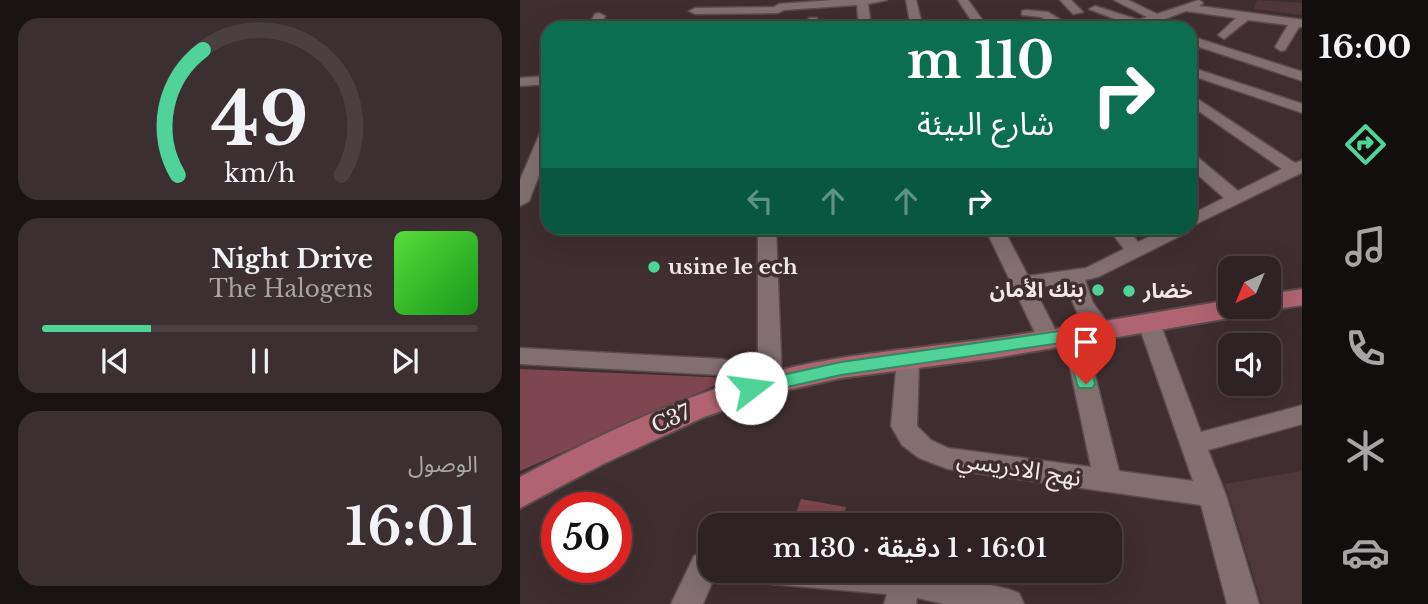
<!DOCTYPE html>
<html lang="ar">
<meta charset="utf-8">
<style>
:root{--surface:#2f2224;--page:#3b2f31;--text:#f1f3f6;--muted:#a7a4a6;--line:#4a3f41;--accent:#4fd399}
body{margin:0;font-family:"Libre Baskerville","Noto Sans Arabic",serif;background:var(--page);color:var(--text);direction:rtl;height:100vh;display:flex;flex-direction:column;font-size:26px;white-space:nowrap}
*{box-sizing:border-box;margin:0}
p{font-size:23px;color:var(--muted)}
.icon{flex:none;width:38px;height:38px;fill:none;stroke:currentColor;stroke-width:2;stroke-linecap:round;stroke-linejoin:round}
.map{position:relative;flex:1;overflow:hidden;direction:ltr}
.sheet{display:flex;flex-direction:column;gap:18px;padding:18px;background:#1a1314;width:520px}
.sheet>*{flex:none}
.hud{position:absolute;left:21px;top:21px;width:656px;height:214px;border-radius:21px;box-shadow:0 7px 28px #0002,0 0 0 2px var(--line);direction:rtl;background:#0b6e4f;color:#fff;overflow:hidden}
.needle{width:46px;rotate:224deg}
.fabs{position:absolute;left:698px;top:256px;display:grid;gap:14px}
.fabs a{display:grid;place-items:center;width:63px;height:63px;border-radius:14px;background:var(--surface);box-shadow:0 7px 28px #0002,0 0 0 2px var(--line);font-size:35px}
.speed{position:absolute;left:21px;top:492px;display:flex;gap:14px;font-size:35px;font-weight:700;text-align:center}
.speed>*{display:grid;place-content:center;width:91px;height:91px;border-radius:50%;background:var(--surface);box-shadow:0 7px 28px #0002,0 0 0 2px var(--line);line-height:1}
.speed .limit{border:10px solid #d22;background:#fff;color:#111}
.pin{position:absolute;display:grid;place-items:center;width:60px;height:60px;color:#fff;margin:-72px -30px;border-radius:50% 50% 50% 0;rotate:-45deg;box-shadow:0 0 7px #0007}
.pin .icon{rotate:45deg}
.me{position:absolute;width:77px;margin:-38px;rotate:75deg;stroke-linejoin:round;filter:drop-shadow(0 0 5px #0008)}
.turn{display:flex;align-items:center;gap:24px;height:147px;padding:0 28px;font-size:32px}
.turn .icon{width:91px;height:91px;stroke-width:2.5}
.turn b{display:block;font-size:49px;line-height:60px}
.lanes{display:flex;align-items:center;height:66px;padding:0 28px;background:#0003;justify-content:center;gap:35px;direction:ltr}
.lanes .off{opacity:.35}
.big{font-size:52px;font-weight:600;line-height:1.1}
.sheet .card{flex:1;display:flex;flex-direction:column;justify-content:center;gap:10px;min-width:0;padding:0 24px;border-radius:21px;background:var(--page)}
.sheet .dial{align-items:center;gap:0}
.dial svg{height:182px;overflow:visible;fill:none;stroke:var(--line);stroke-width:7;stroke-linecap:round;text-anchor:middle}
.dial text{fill:var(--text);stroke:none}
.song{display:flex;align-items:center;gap:21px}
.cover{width:84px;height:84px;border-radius:10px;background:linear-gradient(135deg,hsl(110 70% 55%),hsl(120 70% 35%))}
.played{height:7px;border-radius:4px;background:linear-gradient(90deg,var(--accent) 25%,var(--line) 25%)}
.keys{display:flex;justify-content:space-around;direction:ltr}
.trip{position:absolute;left:178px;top:513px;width:424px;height:70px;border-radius:21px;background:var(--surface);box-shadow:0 7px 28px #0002,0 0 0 2px var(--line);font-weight:600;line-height:70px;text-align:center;direction:rtl}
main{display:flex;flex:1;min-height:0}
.menu{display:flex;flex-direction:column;width:126px;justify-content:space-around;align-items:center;background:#130e0e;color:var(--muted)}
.menu .icon{width:49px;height:49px}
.menu .on{color:var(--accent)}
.menu b{font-size:32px;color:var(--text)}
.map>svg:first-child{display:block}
</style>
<main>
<nav class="menu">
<b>16:00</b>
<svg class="icon on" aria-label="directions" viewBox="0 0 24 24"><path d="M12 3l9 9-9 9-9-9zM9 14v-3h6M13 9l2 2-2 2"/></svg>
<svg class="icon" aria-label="music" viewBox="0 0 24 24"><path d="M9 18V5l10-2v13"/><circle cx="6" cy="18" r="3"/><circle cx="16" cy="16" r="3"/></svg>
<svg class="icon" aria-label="phone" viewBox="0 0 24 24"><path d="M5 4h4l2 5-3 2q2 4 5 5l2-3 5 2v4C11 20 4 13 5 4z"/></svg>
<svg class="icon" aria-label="climate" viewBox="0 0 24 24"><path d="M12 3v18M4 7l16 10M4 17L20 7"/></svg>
<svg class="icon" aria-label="car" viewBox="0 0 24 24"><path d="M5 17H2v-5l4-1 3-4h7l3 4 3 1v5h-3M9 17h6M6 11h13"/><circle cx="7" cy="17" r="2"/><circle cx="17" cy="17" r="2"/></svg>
</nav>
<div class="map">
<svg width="783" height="604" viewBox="0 0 783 604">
<rect width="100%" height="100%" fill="#3f2e30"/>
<g fill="#4e383a">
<polygon points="737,0 782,3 782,15 734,9"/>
<polygon points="782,471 782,604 742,604 705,484"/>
</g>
<g fill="#7e464e">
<polygon points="0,369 212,378 0,471"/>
<polygon points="281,499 326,507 322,525 272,525"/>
</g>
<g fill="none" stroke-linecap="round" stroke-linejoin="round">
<defs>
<g id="minor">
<polygon points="314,0 367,0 348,4 351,28 339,28 337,5 264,10 258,13 175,14 169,11 175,8 254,7 259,4"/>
<polygon points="386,0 396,0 403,28 391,28"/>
<polygon points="438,0 448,0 468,28 456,28"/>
<polygon points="540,0 551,0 563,12 553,14"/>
<polygon points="594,0 608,0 637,14 679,0 683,3 679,6 783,20 783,27 779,27 765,50 761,51 755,47 768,25 728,20 704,39 698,35 716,18 666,11 629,25 627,27 602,28 608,24 569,9 575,6 619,20 627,17"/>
<polygon points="506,10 528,12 554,28 540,28 521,17 502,15 502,11"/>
<polygon points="79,13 85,16 79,28 67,28 75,14"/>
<polygon points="289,18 297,18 299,28 287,28"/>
<polygon points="670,36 783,72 783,81 670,44"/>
<polygon points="670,67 783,104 783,113 670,75"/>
<polygon points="28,76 28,84 0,86 0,78"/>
<polygon points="670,94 775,163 783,160 783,172 670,227 670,215 704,198 670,168 670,154 676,156 718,191 762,169 670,105"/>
<polygon points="28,128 28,152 9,201 0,206 0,180 20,133"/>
<polygon points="238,228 256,228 262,383 258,389 250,392 202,375 0,364 0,348 202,359 238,368"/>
<path d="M465 228H483L508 276 566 268 604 249 588 228H606L618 242 648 228H670L668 232 578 277 565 280 573 303 593 330 590 335C565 342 552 302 546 283L514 288 540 339 537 344 529 347 521 344 518 339Z"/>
<polygon points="629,316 637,318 640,323 681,432 783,405 783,424 688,450 706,495 739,604 707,604 681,505 428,469 399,458 382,445 371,426 377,360 380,354 388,352 396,354 399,360 397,426 411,440 428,448 571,467 543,335 546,330 554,328 562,330 565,335 599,471 673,481 618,323 621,318"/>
<polygon points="185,552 191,552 191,570 204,570 202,576 194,578 183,604 151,604 174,556"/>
<polygon points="236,570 403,570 488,589 499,593 504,604 424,604 397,598 396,604 364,604 367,594 251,584 240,580"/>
</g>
<path id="major" d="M783 289V305L749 310 739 307 736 312 727 315 474 358 321 378 254 393 184 417 83 464 0 508V477C79 435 162 395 249 373 323 353 399 349 475 338 553 327 632 313 710 300V306H749V294Z"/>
</defs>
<use href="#minor" stroke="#5a4c4e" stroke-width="3"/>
<use href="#major" stroke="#5a4c4e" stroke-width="4"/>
<use href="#minor" fill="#827071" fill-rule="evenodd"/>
<use href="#major" fill="#b06471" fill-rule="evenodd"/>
</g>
<polygon fill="#4fd399" stroke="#338963" stroke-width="2" points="554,329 563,335 575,384 572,388 559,388 557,384 547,342 321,375 231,395 225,393 222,388 225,384 231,382 321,362"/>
<g fill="#4fd399" stroke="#3f2e30" stroke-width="2.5">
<circle cx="134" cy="267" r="7"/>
<circle cx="578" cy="290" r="7"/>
<circle cx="609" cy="291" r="7"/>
</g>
<g text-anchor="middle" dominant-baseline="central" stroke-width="7" stroke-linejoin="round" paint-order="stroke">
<g font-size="21" font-weight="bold" fill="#f1e7e8" stroke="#3f2e30" text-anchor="start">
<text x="148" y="267">usine le ech</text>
<text x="564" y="290" text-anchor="end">بنك الأمان</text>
<text x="623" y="291">خضار</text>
</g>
<g font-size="21" fill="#f1e7e8" stroke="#3f2e30">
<text transform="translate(151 419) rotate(-24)">C37</text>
</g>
<g font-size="24" fill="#f1e7e8" stroke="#3f2e30">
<text transform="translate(499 468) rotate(9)">نهج الادريسي</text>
</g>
</g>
</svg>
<div class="fabs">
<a><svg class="needle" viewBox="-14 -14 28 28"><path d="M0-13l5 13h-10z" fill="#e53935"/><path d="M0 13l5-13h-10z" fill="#a7a4a6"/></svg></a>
<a><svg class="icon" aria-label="sound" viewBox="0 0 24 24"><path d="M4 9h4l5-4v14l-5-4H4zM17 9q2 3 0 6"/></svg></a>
</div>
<div class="speed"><div class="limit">50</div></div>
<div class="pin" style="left:566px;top:384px;background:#d93025"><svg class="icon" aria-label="arrive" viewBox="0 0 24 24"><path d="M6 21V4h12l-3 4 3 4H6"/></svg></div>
<svg class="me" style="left:231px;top:388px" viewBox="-20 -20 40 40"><circle r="19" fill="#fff"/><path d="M0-13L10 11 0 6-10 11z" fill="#4fd399"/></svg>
<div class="trip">16:01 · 1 دقيقة · 130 m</div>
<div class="hud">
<div class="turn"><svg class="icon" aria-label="right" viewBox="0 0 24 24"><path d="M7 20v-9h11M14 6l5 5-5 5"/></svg><div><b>110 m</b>شارع البيئة</div></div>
<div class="lanes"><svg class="icon off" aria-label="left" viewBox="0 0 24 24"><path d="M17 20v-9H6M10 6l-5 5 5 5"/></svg><svg class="icon off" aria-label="ahead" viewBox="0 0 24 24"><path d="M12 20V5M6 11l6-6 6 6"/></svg><svg class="icon off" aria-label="ahead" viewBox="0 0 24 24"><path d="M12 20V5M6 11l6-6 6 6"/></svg><svg class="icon" aria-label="right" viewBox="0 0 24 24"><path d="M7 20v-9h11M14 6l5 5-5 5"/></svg></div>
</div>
</div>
<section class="sheet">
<div class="card dial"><svg viewBox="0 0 100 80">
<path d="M14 69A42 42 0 1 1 86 69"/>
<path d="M14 69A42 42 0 0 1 25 14" stroke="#4fd399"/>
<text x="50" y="56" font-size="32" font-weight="700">49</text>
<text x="50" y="72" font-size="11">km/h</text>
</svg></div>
<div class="card">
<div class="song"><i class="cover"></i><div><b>Night Drive</b><p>The Halogens</p></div></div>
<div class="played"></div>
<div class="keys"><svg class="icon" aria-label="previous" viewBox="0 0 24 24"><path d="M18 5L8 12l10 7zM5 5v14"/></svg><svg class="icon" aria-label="pause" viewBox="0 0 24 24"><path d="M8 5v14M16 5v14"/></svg><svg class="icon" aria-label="next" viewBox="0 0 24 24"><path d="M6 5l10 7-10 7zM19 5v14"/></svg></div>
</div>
<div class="card"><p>الوصول</p><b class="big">16:01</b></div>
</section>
</main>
